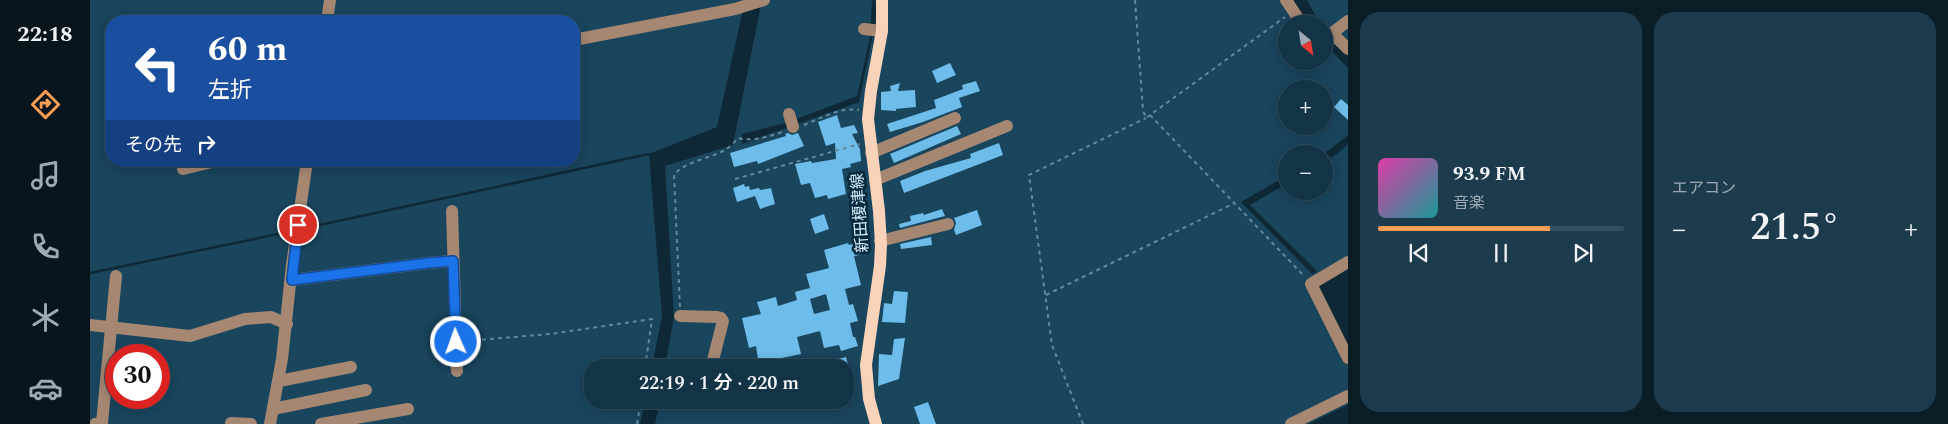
<!DOCTYPE html>
<html lang="ja">
<meta charset="utf-8">
<style>
:root{--surface:#133446;--page:#1c3c4d;--text:#f1f3f6;--muted:#9daab3;--line:#324f5f;--accent:#fc9d54}
body{margin:0;font-family:Spectral,"Noto Sans JP",serif;background:var(--page);color:var(--text);height:100vh;display:flex;flex-direction:column;font-size:19px;white-space:nowrap}
*{box-sizing:border-box;margin:0}
p{font-size:16px;color:var(--muted)}
.icon{flex:none;width:28px;height:28px;fill:none;stroke:currentColor;stroke-width:2;stroke-linecap:round;stroke-linejoin:round}
.map{position:relative;flex:1;overflow:hidden}
.panel{display:flex;flex-direction:column;gap:12px;padding:12px;background:#0a1d26;width:600px}
.panel>*{flex:none}
.banner{position:absolute;left:15px;top:15px;width:475px;height:152px;border-radius:20px;box-shadow:0 2px 12px #0003,0 0 0 1px var(--line);background:#1a4fa0;color:#fff;overflow:hidden}
.needle{width:32px;rotate:150deg}
.fabs{position:absolute;left:1188px;top:15px;display:grid;gap:10px}
.fabs a{display:grid;place-items:center;width:55px;height:55px;border-radius:50%;background:var(--surface);box-shadow:0 2px 12px #0003,0 0 0 1px var(--line);font-size:25px}
.speed{position:absolute;left:15px;top:344px;display:flex;gap:10px;font-size:25px;font-weight:700;text-align:center}
.speed>*{display:grid;place-content:center;width:65px;height:65px;border-radius:50%;background:var(--surface);box-shadow:0 2px 12px #0003,0 0 0 1px var(--line);line-height:1}
.speed .limit{border:8px solid #d22;background:#fff;color:#111}
.pin{position:absolute;display:grid;place-items:center;width:42px;height:42px;color:#fff;margin:-21px;border:2px solid #fff;border-radius:50%;box-shadow:0 1px 5px #0007}
.me{position:absolute;width:55px;margin:-28px;rotate:358deg;stroke-linejoin:round;filter:drop-shadow(0 0 4px #0008)}
.turn{display:flex;align-items:center;gap:18px;height:105px;padding:0 20px;font-size:22px}
.turn .icon{width:65px;height:65px;stroke-width:2.5}
.turn b{display:block;font-size:35px;line-height:42px}
.then{display:flex;align-items:center;height:48px;padding:0 20px;background:#0003;gap:10px;font-size:19px}
.big{font-size:38px;font-weight:600;line-height:1.1}
.panel .widget{flex:1;display:flex;flex-direction:column;justify-content:center;gap:8px;min-width:0;padding:0 18px;border-radius:20px;background:var(--page)}
.song{display:flex;align-items:center;gap:15px}
.cover{width:60px;height:60px;border-radius:8px;background:linear-gradient(135deg,hsl(320 70% 55%),hsl(180 70% 35%))}
.played{height:5px;border-radius:2px;background:linear-gradient(90deg,var(--accent) 70%,var(--line) 70%)}
.keys{display:flex;justify-content:space-around;direction:ltr}
.heat{display:flex;justify-content:space-between;align-items:center;font-size:28px;direction:ltr}
.panel .tiles{flex:1;display:grid;gap:12px;grid-template-columns:repeat(2,1fr)}
.trip{position:absolute;left:494px;top:359px;width:270px;height:50px;border-radius:20px;background:var(--surface);box-shadow:0 2px 12px #0003,0 0 0 1px var(--line);font-weight:600;line-height:50px;text-align:center}
main{display:flex;flex:1;min-height:0}
.tab-bar{display:flex;flex-direction:column;width:90px;justify-content:space-around;align-items:center;background:#08151c;color:var(--muted)}
.tab-bar .icon{width:35px;height:35px}
.tab-bar .on{color:var(--accent)}
.tab-bar b{font-size:22px;color:var(--text)}
.map>svg:first-child{display:block}
</style>
<main>
<nav class="tab-bar">
<b>22:18</b>
<svg class="icon on" aria-label="directions" viewBox="0 0 24 24"><path d="M12 3l9 9-9 9-9-9zM9 14v-3h6M13 9l2 2-2 2"/></svg>
<svg class="icon" aria-label="music" viewBox="0 0 24 24"><path d="M9 18V5l10-2v13"/><circle cx="6" cy="18" r="3"/><circle cx="16" cy="16" r="3"/></svg>
<svg class="icon" aria-label="phone" viewBox="0 0 24 24"><path d="M5 4h4l2 5-3 2q2 4 5 5l2-3 5 2v4C11 20 4 13 5 4z"/></svg>
<svg class="icon" aria-label="climate" viewBox="0 0 24 24"><path d="M12 3v18M4 7l16 10M4 17L20 7"/></svg>
<svg class="icon" aria-label="car" viewBox="0 0 24 24"><path d="M5 17H2v-5l4-1 3-4h7l3 4 3 1v5h-3M9 17h6M6 11h13"/><circle cx="7" cy="17" r="2"/><circle cx="17" cy="17" r="2"/></svg>
</nav>
<div class="map">
<svg width="1258" height="424" viewBox="0 0 1258 424">
<rect width="100%" height="100%" fill="#19455d"/>
<g fill="#0f2836">
<polygon points="655,0 672,0 643,145 575,166 584,317 575,367 562,367 572,316 559,154 627,127"/>
<polygon points="782,0 786,1 786,19 769,102 652,144 652,134 696,123 767,96 780,37"/>
<polygon points="1200,0 1217,0 1230,24 1218,24"/>
<polygon points="1234,30 1239,38 1258,55 1258,68 1234,43"/>
<polygon points="1258,135 1258,144 1247,154 1234,162 1234,154"/>
<polygon points="1196,176 1196,184 1160,205 1227,271 1222,274 1151,202"/>
<polygon points="1258,268 1258,345 1229,286"/>
<polygon points="555,400 570,400 565,424 550,424"/>
<polygon points="1258,405 1258,424 1218,424"/>
</g>
<g fill="none" stroke-linecap="round" stroke-linejoin="round">
<g stroke="#0f2836" stroke-width="2.5">
<polyline points="211,229 559,154"/>
<polyline points="0,273 203,231"/>
</g>
</g>
<g fill="#6ebcea" fill-rule="evenodd">
<polygon points="860,63 866,75 847,83 842,71"/>
<polygon points="886,81 890,91 869,98 872,107 833,122 800,132 797,124 846,108 844,100 873,89 872,85"/>
<polygon points="810,83 808,91 825,90 826,107 806,109 806,111 791,110 791,92 801,91 800,86"/>
<polygon points="1251,99 1258,105 1258,120 1244,107"/>
<polygon points="747,115 751,128 764,125 768,133 762,134 770,149 771,161 760,164 761,167 752,169 756,194 738,199 737,195 725,198 720,183 711,185 705,164 721,161 722,163 746,159 745,143 736,146 728,122"/>
<polygon points="867,126 871,134 804,163 800,154"/>
<polygon points="698,133 702,135 708,133 714,146 668,164 667,161 644,167 640,153 696,136 695,134"/>
<polygon points="909,143 913,155 814,193 810,181 835,171 881,158 880,154"/>
<polygon points="654,184 655,187 659,186 660,190 669,188 670,190 681,188 685,204 670,209 665,196 647,202 643,188"/>
<polygon points="852,209 855,216 810,228 809,224 821,221 820,216 833,213 834,215"/>
<polygon points="887,210 892,225 866,235 864,230 866,223 864,218"/>
<polygon points="734,214 739,229 725,234 720,219"/>
<polygon points="841,237 842,245 811,249 810,244"/>
<path d="M771 242 774 254 764 256 771 285 755 289 759 305 763 304 768 321 760 323 763 337H765L768 346 751 351 749 345 734 348 730 331 707 337 711 354 687 359 688 363 669 366 666 346 659 348 652 318 671 314 667 302 686 297 688 306 707 300 705 292 720 288 716 274 739 268 734 250 758 243 759 245ZM736 294 740 310 724 314 720 299Z"/>
<polygon points="804,291 818,292 815,323 792,322 794,303 802,304"/>
<polygon points="815,338 809,379 788,386 789,354 802,355 804,339"/>
<polygon points="756,357 759,368 727,368 727,365"/>
<polygon points="838,402 846,424 830,424 824,407"/>
</g>
<g fill="none" stroke-linecap="round" stroke-linejoin="round">
<g stroke="#64889c" stroke-width="2" stroke-dasharray="4 4" stroke-linecap="butt">
<polyline points="1045,0 1053,110 1056,118 1195,17"/>
<polyline points="1060,115 1214,276"/>
<path d="M714 125C731 118 751 107 769 110"/>
<polyline points="645,179 770,144"/>
<polyline points="956,295 1145,203"/>
<path d="M590 307 584 175C592 163 620 158 633 151 639 148 644 143 648 138 664 142 678 136 693 132"/>
<polyline points="376,341 460,334 562,319 555,368"/>
<polyline points="547,424 551,400"/>
<polyline points="993,424 962,345 939,175 1056,118"/>
</g>
<g stroke="#a58772" stroke-width="12">
<polyline points="1196,0 1212,24"/>
<polyline points="237,21 240,0"/>
<polyline points="774,29 792,31"/>
<polyline points="1242,33 1258,49"/>
<polyline points="1234,36 1242,33 1258,21"/>
<polyline points="484,40 645,9 674,0"/>
<polyline points="699,114 703,127"/>
<polyline points="781,153 865,118"/>
<polyline points="93,169 126,161"/>
<polyline points="785,180 917,126"/>
<polyline points="362,211 367,371"/>
<polyline points="790,241 858,224"/>
<polyline points="1258,262 1221,284 1258,358"/>
<polyline points="202,280 338,263 363,261"/>
<polyline points="590,316 626,317 631,318 633,321 621,368"/>
<polyline points="0,325 100,336 155,319 181,317 197,324"/>
<polyline points="189,381 261,367"/>
<polyline points="183,409 276,390"/>
<polyline points="141,423 161,424"/>
<polyline points="5,424 12,423 26,276"/>
<polyline points="180,424 192,359 202,265 217,161"/>
<polyline points="231,424 318,409"/>
<polyline points="1201,424 1258,396"/>
</g>
<polyline stroke="#f8d2b9" stroke-width="12" points="786,424 779,399 776,365 790,266 791,244 789,211 778,119 781,91 792,31 792,0"/>
</g>
<g fill="none" stroke-linecap="round" stroke-linejoin="round">
<defs>
<polyline id="route" points="208,225 202,280 338,263 363,261 366,342"/>
</defs>
<use href="#route" stroke="#114b97" stroke-width="12"/>
<use href="#route" stroke="#1a73e8" stroke-width="9"/>
</g>
<g text-anchor="middle" dominant-baseline="central" stroke-width="5" stroke-linejoin="round" paint-order="stroke">
<g font-size="16" fill="#d5ecfb" stroke="#062a3d">
<text transform="translate(770 213) rotate(-94)">新田榎津線</text>
</g>
</g>
</svg>
<div class="fabs">
<a><svg class="needle" viewBox="-14 -14 28 28"><path d="M0-13l5 13h-10z" fill="#e53935"/><path d="M0 13l5-13h-10z" fill="#9daab3"/></svg></a>
<a>+</a>
<a>−</a>
</div>
<div class="speed"><div class="limit">30</div></div>
<div class="pin" style="left:208px;top:225px;background:#d93025"><svg class="icon" aria-label="arrive" viewBox="0 0 24 24"><path d="M6 21V4h12l-3 4 3 4H6"/></svg></div>
<svg class="me" style="left:366px;top:342px" viewBox="-20 -20 40 40"><circle r="17" fill="#1a73e8" stroke="#fff" stroke-width="3"/><path d="M0-11L8 9 0 5-8 9z" fill="#fff"/></svg>
<div class="trip">22:19 · 1 分 · 220 m</div>
<div class="banner">
<div class="turn"><svg class="icon" aria-label="left" viewBox="0 0 24 24"><path d="M17 20v-9H6M10 6l-5 5 5 5"/></svg><div><b>60 m</b>左折</div></div>
<div class="then">その先<svg class="icon" aria-label="right" viewBox="0 0 24 24"><path d="M7 20v-9h11M14 6l5 5-5 5"/></svg></div>
</div>
</div>
<section class="panel">
<div class="tiles">
<div class="widget">
<div class="song"><i class="cover"></i><div><b>93.9 FM</b><p>音楽</p></div></div>
<div class="played"></div>
<div class="keys"><svg class="icon" aria-label="previous" viewBox="0 0 24 24"><path d="M18 5L8 12l10 7zM5 5v14"/></svg><svg class="icon" aria-label="pause" viewBox="0 0 24 24"><path d="M8 5v14M16 5v14"/></svg><svg class="icon" aria-label="next" viewBox="0 0 24 24"><path d="M6 5l10 7-10 7zM19 5v14"/></svg></div>
</div>
<div class="widget"><p>エアコン</p>
<div class="heat"><a>−</a><b class="big">21.5°</b><a>+</a></div>
</div>
</div>
</section>
</main>
